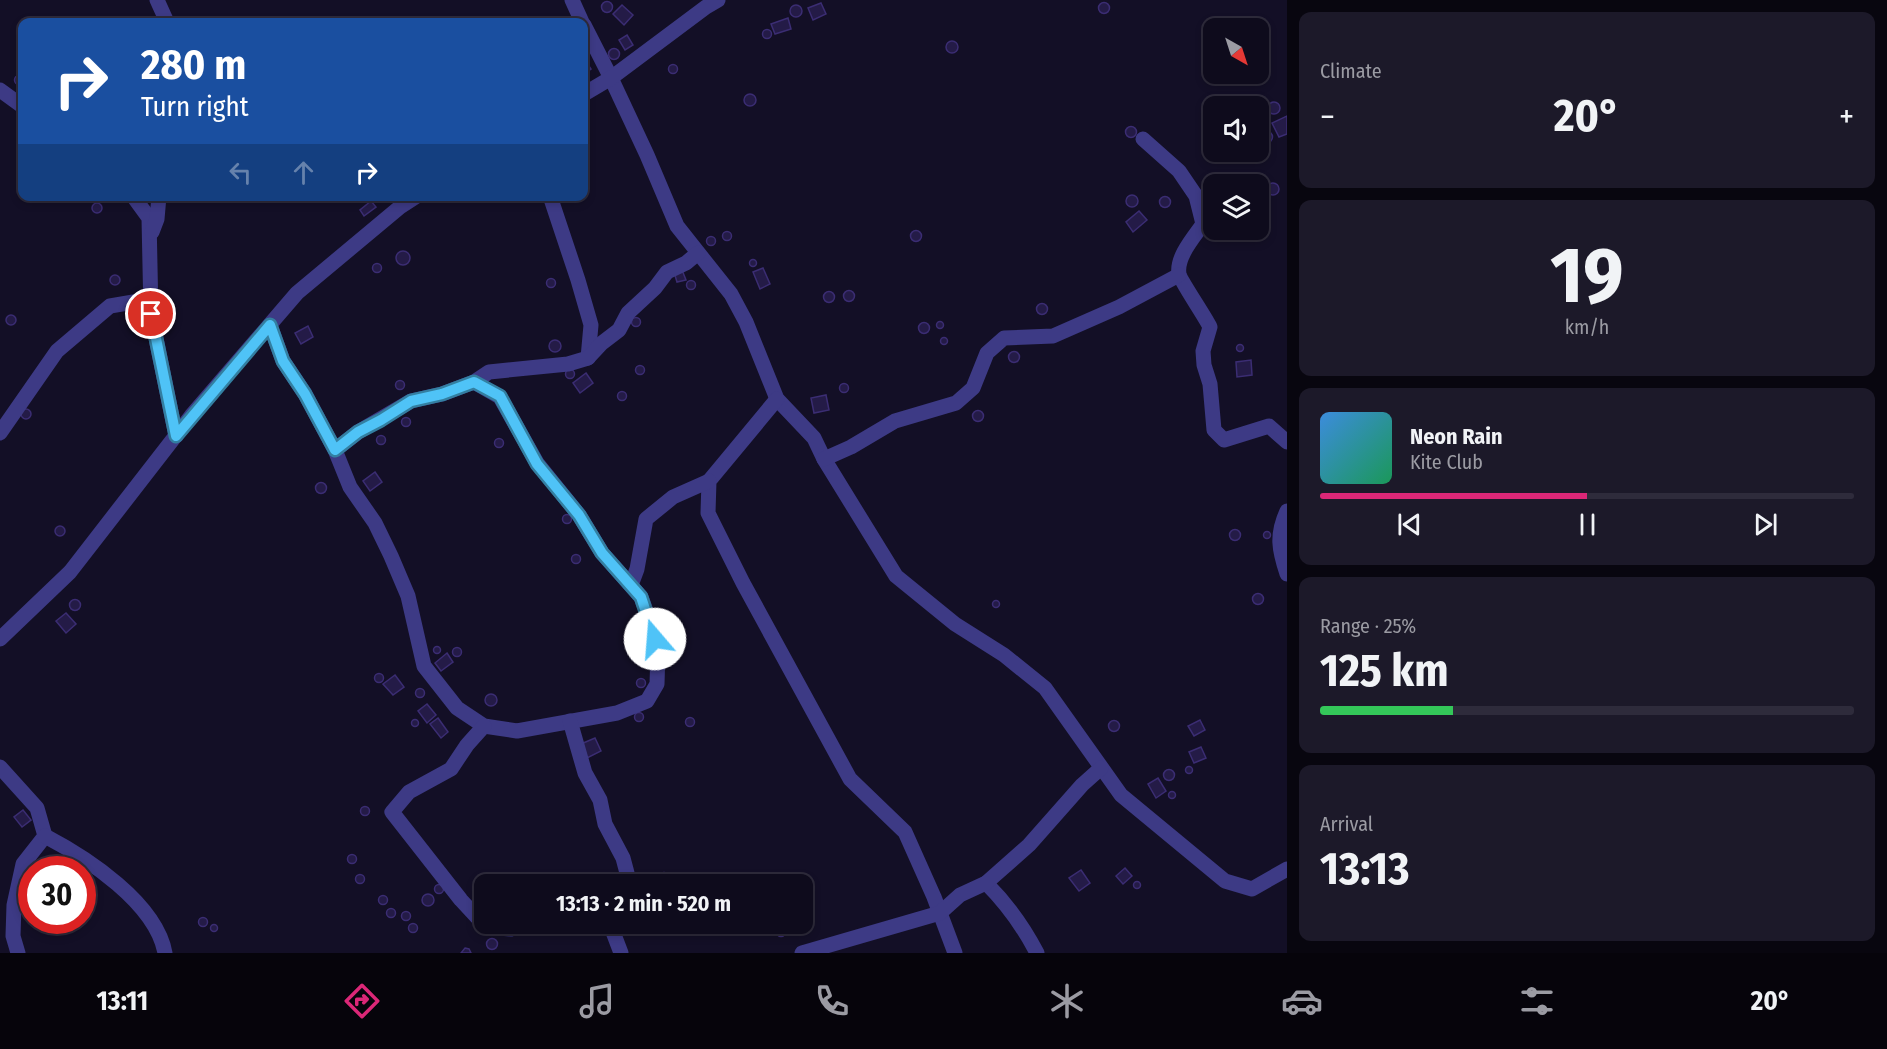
<!DOCTYPE html>
<meta charset="utf-8">
<style>
:root{--surface:#0e0b1c;--page:#1c1929;--text:#f1f3f6;--muted:#9b9ba3;--line:#2e2b3b;--accent:#db2777}
body{margin:0;font-family:"Fira Sans Condensed",sans-serif;background:var(--page);color:var(--text);height:100vh;display:flex;flex-direction:column;font-size:22px;white-space:nowrap}
*{box-sizing:border-box;margin:0}
p{font-size:20px;color:var(--muted)}
.icon{flex:none;width:33px;height:33px;fill:none;stroke:currentColor;stroke-width:2;stroke-linecap:round;stroke-linejoin:round}
.map{position:relative;flex:1;overflow:hidden}
.details{display:flex;flex-direction:column;gap:12px;padding:12px;background:#08060f;width:600px}
.details>*{flex:none}
.hud{position:absolute;left:18px;top:18px;width:570px;height:183px;border-radius:12px;box-shadow:0 3px 9px #0003,0 0 0 2px var(--line);background:#1a4fa0;color:#fff;overflow:hidden}
.needle{width:39px;rotate:141deg}
.controls{position:absolute;left:1203px;top:18px;display:grid;gap:12px}
.controls a{display:grid;place-items:center;width:66px;height:66px;border-radius:12px;background:var(--surface);box-shadow:0 3px 9px #0003,0 0 0 2px var(--line);font-size:30px}
.speed{position:absolute;left:18px;top:856px;display:flex;gap:12px;font-size:30px;font-weight:700;text-align:center}
.speed>*{display:grid;place-content:center;width:78px;height:78px;border-radius:50%;background:var(--surface);box-shadow:0 3px 9px #0003,0 0 0 2px var(--line);line-height:1}
.speed .limit{border:9px solid #d22;background:#fff;color:#111}
.pin{position:absolute;display:grid;place-items:center;width:51px;height:51px;color:#fff;margin:-26px;border:3px solid #fff;border-radius:50%;box-shadow:0 2px 6px #0007}
.me{position:absolute;width:66px;margin:-33px;rotate:342deg;stroke-linejoin:round;filter:drop-shadow(0 0 4px #0008)}
.turn{display:flex;align-items:center;gap:21px;height:126px;padding:0 24px;font-size:27px}
.turn .icon{width:78px;height:78px;stroke-width:2.5}
.turn b{display:block;font-size:42px;line-height:51px}
.lanes{display:flex;align-items:center;height:57px;padding:0 24px;background:#0003;justify-content:center;gap:30px;direction:ltr}
.lanes .off{opacity:.35}
.big{font-size:45px;font-weight:700;line-height:1.1}
.details .widget{flex:1;display:flex;flex-direction:column;justify-content:center;gap:9px;min-width:0;padding:0 21px;border-radius:12px;background:var(--page)}
.details .dial{align-items:center;gap:0}
.dial b{font-size:78px;line-height:1}
.song{display:flex;align-items:center;gap:18px}
.cover{width:72px;height:72px;border-radius:9px;background:linear-gradient(135deg,hsl(210 70% 55%),hsl(150 70% 35%))}
.played{height:6px;border-radius:3px;background:linear-gradient(90deg,var(--accent) 50%,var(--line) 50%)}
.keys{display:flex;justify-content:space-around;direction:ltr}
.heat{display:flex;justify-content:space-between;align-items:center;font-size:33px;direction:ltr}
.charge{height:9px;border-radius:4px;background:linear-gradient(90deg,#34c759 25%,var(--line) 0)}
.trip{position:absolute;left:474px;top:874px;width:339px;height:60px;border-radius:12px;background:var(--surface);box-shadow:0 3px 9px #0003,0 0 0 2px var(--line);font-weight:700;line-height:60px;text-align:center}
.tabs{display:flex;height:96px;justify-content:space-around;align-items:center;background:#06040b;color:var(--muted)}
.tabs .icon{width:42px;height:42px}
.tabs .current{color:var(--accent)}
.tabs b{font-size:27px;color:var(--text)}
main{display:flex;flex:1;min-height:0}
.map>svg:first-child{display:block}
</style>
<main>
<div class="map">
<svg width="1287" height="953" viewBox="0 0 1287 953">
<rect width="100%" height="100%" fill="#130f26"/>
<g fill="#241b47" stroke="#3b2d73" stroke-width="1.5">
<circle cx="607" cy="7" r="5.5"/>
<circle cx="1104" cy="8" r="5.5"/>
<polygon points="821,3 826,14 813,20 808,8"/>
<polygon points="622,5 633,15 624,25 613,14"/>
<circle cx="796" cy="11" r="6"/>
<polygon points="788,18 791,29 775,34 771,24"/>
<circle cx="767" cy="34" r="4.5"/>
<polygon points="627,35 633,45 625,50 619,40"/>
<circle cx="952" cy="47" r="6"/>
<circle cx="614" cy="54" r="5.5"/>
<polygon points="587,63 591,69 584,74 584,65"/>
<circle cx="673" cy="69" r="4.5"/>
<circle cx="19" cy="80" r="4.5"/>
<circle cx="750" cy="100" r="6"/>
<circle cx="1274" cy="108" r="6"/>
<circle cx="1262" cy="117" r="5"/>
<polygon points="1287,116 1287,134 1279,137 1272,123"/>
<circle cx="1131" cy="132" r="5.5"/>
<circle cx="1267" cy="137" r="5.5"/>
<circle cx="1273" cy="189" r="6"/>
<circle cx="1132" cy="201" r="6"/>
<circle cx="1165" cy="202" r="5.5"/>
<polygon points="371,201 376,207 364,216 360,210"/>
<circle cx="97" cy="208" r="5"/>
<polygon points="1139,211 1147,220 1133,232 1126,222"/>
<circle cx="916" cy="236" r="5.5"/>
<circle cx="727" cy="236" r="4.5"/>
<circle cx="711" cy="241" r="4.5"/>
<circle cx="403" cy="258" r="7"/>
<circle cx="753" cy="263" r="3.5"/>
<circle cx="377" cy="268" r="4.5"/>
<polygon points="763,268 770,284 760,289 753,272"/>
<polygon points="682,270 686,280 677,282 674,272"/>
<circle cx="115" cy="280" r="5"/>
<circle cx="551" cy="283" r="4.5"/>
<circle cx="691" cy="285" r="4.5"/>
<circle cx="849" cy="296" r="5.5"/>
<circle cx="829" cy="297" r="5.5"/>
<circle cx="1042" cy="309" r="5.5"/>
<circle cx="11" cy="320" r="5"/>
<circle cx="636" cy="322" r="4.5"/>
<circle cx="940" cy="325" r="3.5"/>
<circle cx="924" cy="328" r="5.5"/>
<polygon points="308,326 313,337 301,344 295,333"/>
<circle cx="944" cy="341" r="3.5"/>
<circle cx="555" cy="346" r="6"/>
<circle cx="1240" cy="348" r="3.5"/>
<circle cx="1014" cy="357" r="5.5"/>
<polygon points="1251,360 1252,375 1237,377 1236,362"/>
<circle cx="640" cy="370" r="4.5"/>
<circle cx="570" cy="374" r="4.5"/>
<polygon points="586,373 593,383 580,393 573,383"/>
<circle cx="400" cy="385" r="4.5"/>
<circle cx="844" cy="388" r="4.5"/>
<circle cx="622" cy="396" r="4.5"/>
<polygon points="826,395 829,410 814,413 811,398"/>
<circle cx="26" cy="414" r="5"/>
<circle cx="978" cy="416" r="5.5"/>
<circle cx="406" cy="422" r="4.5"/>
<circle cx="381" cy="440" r="4.5"/>
<circle cx="499" cy="443" r="4.5"/>
<polygon points="375,472 382,482 370,491 363,481"/>
<circle cx="321" cy="488" r="5.5"/>
<circle cx="567" cy="519" r="4.5"/>
<circle cx="60" cy="531" r="5"/>
<circle cx="1235" cy="535" r="5.5"/>
<circle cx="1267" cy="535" r="3.5"/>
<circle cx="576" cy="559" r="4.5"/>
<circle cx="1258" cy="599" r="5.5"/>
<circle cx="75" cy="605" r="5.5"/>
<circle cx="996" cy="604" r="3.5"/>
<polygon points="66,613 76,624 66,633 56,621"/>
<circle cx="437" cy="650" r="3.5"/>
<circle cx="638" cy="652" r="4.5"/>
<circle cx="457" cy="652" r="4.5"/>
<polygon points="447,653 453,662 441,671 435,663"/>
<circle cx="379" cy="678" r="4.5"/>
<polygon points="395,675 404,687 393,695 383,684"/>
<circle cx="641" cy="683" r="4.5"/>
<circle cx="420" cy="693" r="4.5"/>
<circle cx="491" cy="700" r="6"/>
<polygon points="427,704 436,715 427,723 418,711"/>
<circle cx="639" cy="717" r="4.5"/>
<circle cx="690" cy="722" r="4.5"/>
<polygon points="438,718 448,732 441,738 430,724"/>
<circle cx="415" cy="723" r="3.5"/>
<polygon points="1200,720 1205,730 1194,736 1188,726"/>
<circle cx="1114" cy="726" r="5.5"/>
<polygon points="595,738 601,751 587,758 581,744"/>
<polygon points="1201,747 1206,758 1194,763 1189,752"/>
<circle cx="1189" cy="770" r="3.5"/>
<circle cx="1169" cy="775" r="5.5"/>
<polygon points="1158,778 1166,791 1156,798 1148,784"/>
<circle cx="1172" cy="795" r="3.5"/>
<circle cx="365" cy="811" r="4.5"/>
<polygon points="23,810 31,820 22,827 14,817"/>
<circle cx="352" cy="859" r="4.5"/>
<polygon points="1125,868 1132,876 1123,884 1116,876"/>
<polygon points="1081,870 1090,883 1079,891 1069,878"/>
<circle cx="664" cy="878" r="5.5"/>
<circle cx="360" cy="879" r="4.5"/>
<circle cx="586" cy="880" r="4.5"/>
<circle cx="1137" cy="885" r="3.5"/>
<circle cx="439" cy="889" r="4.5"/>
<circle cx="428" cy="900" r="6"/>
<circle cx="383" cy="900" r="4.5"/>
<circle cx="391" cy="913" r="4.5"/>
<circle cx="406" cy="916" r="4.5"/>
<circle cx="203" cy="922" r="4.5"/>
<circle cx="413" cy="928" r="4.5"/>
<circle cx="214" cy="928" r="3.5"/>
<circle cx="781" cy="932" r="4.5"/>
<circle cx="492" cy="944" r="5.5"/>
<polygon points="465,948 469,949 471,953 461,953"/>
</g>
<g fill="none" stroke-linecap="round" stroke-linejoin="round">
<g stroke="#3d3a85" stroke-width="15">
<polyline points="157,0 167,22"/>
<polyline points="572,0 582,22"/>
<polyline points="584,25 611,78 647,155 677,226 731,294 746,322 777,399 814,438 824,459 896,576 955,624 1004,655 1045,688 1121,795 1225,881 1252,889 1287,869"/>
<polyline points="0,90 22,106"/>
<polyline points="584,94 611,78 706,7 718,0"/>
<path d="M1143 139 1179 171 1196 196 1203 224C1194 237 1176 257 1179 274 1180 280 1206 318 1210 327L1203 351 1204 365 1210 384 1214 430 1224 440 1269 426 1287 442"/>
<polyline points="133,196 149,218 151,314 176,436"/>
<polyline points="550,196 578,280 591,325 588,358"/>
<polyline points="152,232 157,219 159,196"/>
<polyline points="270,325 283,361 305,394 335,450 350,487 375,523 391,556 408,596 424,666 457,708 484,726 517,731 617,713 647,701 657,684 658,651 652,627 641,597 602,553 579,515 537,463 500,397 474,382 442,394 411,401 358,432 335,450"/>
<polyline points="474,382 489,372 568,364 588,358 602,343 619,330 628,313 655,288 667,272 686,263 698,253"/>
<polyline points="777,399 709,481 708,513 743,583 850,779 905,832 934,897 955,953"/>
<polyline points="0,433 57,351 110,306 151,299"/>
<polyline points="824,459 851,447 895,421 956,403 973,388 987,353 1004,338 1053,336 1119,307 1179,275"/>
<path d="M1287 511C1276 535 1279 550 1287 574"/>
<polyline points="631,585 637,569 646,519 673,497 709,481"/>
<polyline points="0,639 70,572 191,416 297,293 400,207 417,196"/>
<polyline points="570,721 585,773 600,800 605,824 623,858 627,873 621,885"/>
<polyline points="484,726 467,745 451,769 409,792 392,812 461,900 486,927 511,929 524,924"/>
<polyline points="0,767 37,808 45,836 23,864 14,905 13,936 18,953"/>
<path d="M45 836C87 858 156 903 165 953"/>
<path d="M986 883C1007 904 1023 926 1037 953"/>
<polyline points="610,924 621,953"/>
<polyline points="802,953 940,913 960,895 986,883 1029,845 1082,785 1101,768"/>
</g>
</g>
<g fill="none" stroke-linecap="round" stroke-linejoin="round">
<defs>
<polyline id="route" points="151,314 176,436 270,325 283,361 305,394 335,450 358,432 381,420 411,401 442,394 474,382 500,396 537,464 579,515 602,553 641,597 655,639"/>
</defs>
<use href="#route" stroke="#337fa1" stroke-width="15"/>
<use href="#route" stroke="#4fc3f7" stroke-width="10"/>
</g>
</svg>
<div class="controls">
<a><svg class="needle" viewBox="-14 -14 28 28"><path d="M0-13l5 13h-10z" fill="#e53935"/><path d="M0 13l5-13h-10z" fill="#9b9ba3"/></svg></a>
<a><svg class="icon" aria-label="sound" viewBox="0 0 24 24"><path d="M4 9h4l5-4v14l-5-4H4zM17 9q2 3 0 6"/></svg></a>
<a><svg class="icon" aria-label="layers" viewBox="0 0 24 24"><path d="M12 4l9 5-9 5-9-5zM3 14l9 5 9-5"/></svg></a>
</div>
<div class="speed"><div class="limit">30</div></div>
<div class="pin" style="left:151px;top:314px;background:#d93025"><svg class="icon" aria-label="arrive" viewBox="0 0 24 24"><path d="M6 21V4h12l-3 4 3 4H6"/></svg></div>
<svg class="me" style="left:655px;top:639px" viewBox="-20 -20 40 40"><circle r="19" fill="#fff"/><path d="M0-13L10 11 0 6-10 11z" fill="#4fc3f7"/></svg>
<div class="trip">13:13 · 2 min · 520 m</div>
<div class="hud">
<div class="turn"><svg class="icon" aria-label="right" viewBox="0 0 24 24"><path d="M7 20v-9h11M14 6l5 5-5 5"/></svg><div><b>280 m</b>Turn right</div></div>
<div class="lanes"><svg class="icon off" aria-label="left" viewBox="0 0 24 24"><path d="M17 20v-9H6M10 6l-5 5 5 5"/></svg><svg class="icon off" aria-label="ahead" viewBox="0 0 24 24"><path d="M12 20V5M6 11l6-6 6 6"/></svg><svg class="icon" aria-label="right" viewBox="0 0 24 24"><path d="M7 20v-9h11M14 6l5 5-5 5"/></svg></div>
</div>
</div>
<section class="details">
<div class="widget"><p>Climate</p>
<div class="heat"><a>−</a><b class="big">20°</b><a>+</a></div>
</div>
<div class="widget dial"><b>19</b><p>km/h</p></div>
<div class="widget">
<div class="song"><i class="cover"></i><div><b>Neon Rain</b><p>Kite Club</p></div></div>
<div class="played"></div>
<div class="keys"><svg class="icon" aria-label="previous" viewBox="0 0 24 24"><path d="M18 5L8 12l10 7zM5 5v14"/></svg><svg class="icon" aria-label="pause" viewBox="0 0 24 24"><path d="M8 5v14M16 5v14"/></svg><svg class="icon" aria-label="next" viewBox="0 0 24 24"><path d="M6 5l10 7-10 7zM19 5v14"/></svg></div>
</div>
<div class="widget"><p>Range · 25%</p><b class="big">125 km</b><div class="charge"></div></div>
<div class="widget"><p>Arrival</p><b class="big">13:13</b></div>
</section>
</main>
<nav class="tabs">
<b>13:11</b>
<svg class="icon current" aria-label="directions" viewBox="0 0 24 24"><path d="M12 3l9 9-9 9-9-9zM9 14v-3h6M13 9l2 2-2 2"/></svg>
<svg class="icon" aria-label="music" viewBox="0 0 24 24"><path d="M9 18V5l10-2v13"/><circle cx="6" cy="18" r="3"/><circle cx="16" cy="16" r="3"/></svg>
<svg class="icon" aria-label="phone" viewBox="0 0 24 24"><path d="M5 4h4l2 5-3 2q2 4 5 5l2-3 5 2v4C11 20 4 13 5 4z"/></svg>
<svg class="icon" aria-label="climate" viewBox="0 0 24 24"><path d="M12 3v18M4 7l16 10M4 17L20 7"/></svg>
<svg class="icon" aria-label="car" viewBox="0 0 24 24"><path d="M5 17H2v-5l4-1 3-4h7l3 4 3 1v5h-3M9 17h6M6 11h13"/><circle cx="7" cy="17" r="2"/><circle cx="17" cy="17" r="2"/></svg>
<svg class="icon" aria-label="filters" viewBox="0 0 24 24"><path d="M4 7h16M4 17h16"/><circle cx="9" cy="7" r="2"/><circle cx="15" cy="17" r="2"/></svg>
<b>20°</b>
</nav>
